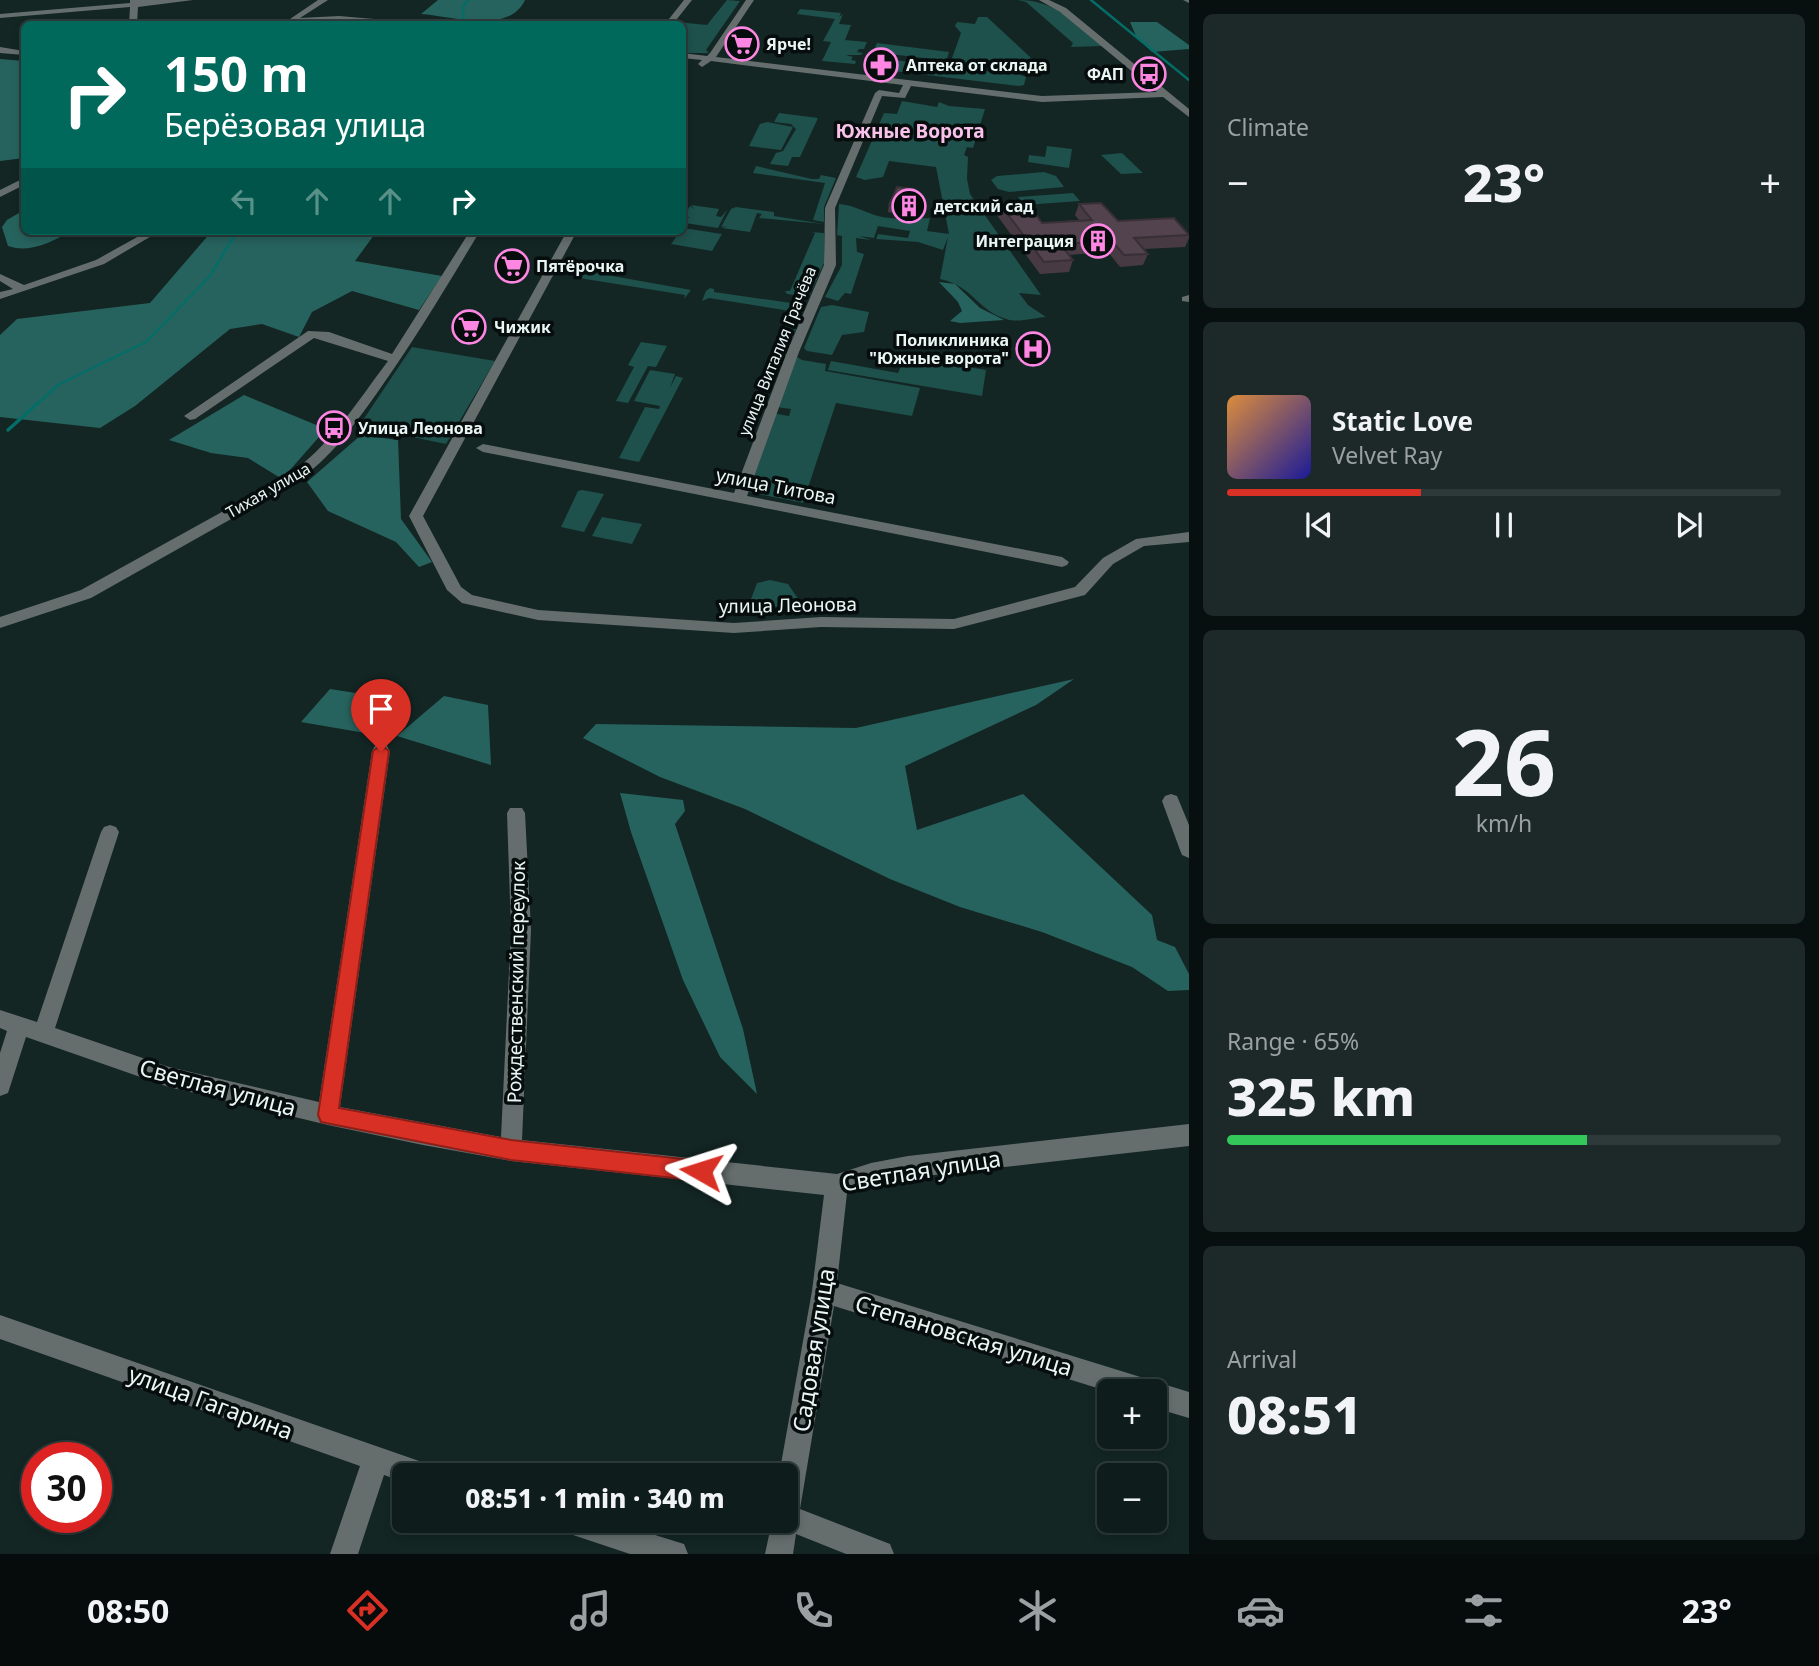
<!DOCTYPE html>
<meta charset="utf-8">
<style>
:root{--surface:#0e1c1b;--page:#1c2928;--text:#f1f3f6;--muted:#9ba1a3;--line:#2e3a3a;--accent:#d93025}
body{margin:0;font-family:"Noto Sans",sans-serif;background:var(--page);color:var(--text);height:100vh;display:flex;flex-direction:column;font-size:26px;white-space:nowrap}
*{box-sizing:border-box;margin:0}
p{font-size:23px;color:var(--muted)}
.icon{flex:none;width:38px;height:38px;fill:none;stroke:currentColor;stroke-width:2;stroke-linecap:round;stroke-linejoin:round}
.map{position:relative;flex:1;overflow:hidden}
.drawer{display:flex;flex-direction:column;gap:14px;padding:14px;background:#080f0f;width:630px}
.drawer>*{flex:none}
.banner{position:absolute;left:21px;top:21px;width:665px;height:214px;border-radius:10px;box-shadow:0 4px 10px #0003,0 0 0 2px var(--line);background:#00695c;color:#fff;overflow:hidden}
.tools{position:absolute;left:1097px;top:1379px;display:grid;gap:14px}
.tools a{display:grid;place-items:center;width:70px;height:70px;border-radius:10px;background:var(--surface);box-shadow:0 4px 10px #0003,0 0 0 2px var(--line);font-size:35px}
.speed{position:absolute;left:21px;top:1442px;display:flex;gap:14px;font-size:35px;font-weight:700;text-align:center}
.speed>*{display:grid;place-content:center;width:91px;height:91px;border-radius:50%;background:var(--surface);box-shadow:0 4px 10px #0003,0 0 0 2px var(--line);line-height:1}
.speed .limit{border:10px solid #d22;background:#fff;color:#111}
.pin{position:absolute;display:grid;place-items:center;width:60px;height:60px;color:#fff;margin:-72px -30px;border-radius:50% 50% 50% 0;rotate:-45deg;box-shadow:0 0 7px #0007}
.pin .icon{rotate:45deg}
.me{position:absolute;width:77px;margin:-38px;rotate:276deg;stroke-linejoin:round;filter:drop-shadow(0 0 5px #0008)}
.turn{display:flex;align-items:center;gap:24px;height:147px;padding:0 28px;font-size:32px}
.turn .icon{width:91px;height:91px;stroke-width:2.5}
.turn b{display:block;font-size:49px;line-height:60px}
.lanes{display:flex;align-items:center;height:66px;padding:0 28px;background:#0003;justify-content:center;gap:35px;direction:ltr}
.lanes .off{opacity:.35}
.big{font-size:52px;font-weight:800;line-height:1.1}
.drawer .widget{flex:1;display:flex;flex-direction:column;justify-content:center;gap:10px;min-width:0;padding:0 24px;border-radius:10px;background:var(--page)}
.drawer .dial{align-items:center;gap:0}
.dial b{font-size:91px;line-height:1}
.song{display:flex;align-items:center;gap:21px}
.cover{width:84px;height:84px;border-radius:10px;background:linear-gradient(135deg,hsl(30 70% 55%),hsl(240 70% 35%))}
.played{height:7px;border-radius:4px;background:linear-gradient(90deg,var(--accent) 35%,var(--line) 35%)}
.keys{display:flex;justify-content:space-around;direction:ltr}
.heat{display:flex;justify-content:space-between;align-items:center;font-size:38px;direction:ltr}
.charge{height:10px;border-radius:5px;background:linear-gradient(90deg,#34c759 65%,var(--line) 0)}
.trip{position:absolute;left:392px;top:1463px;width:406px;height:70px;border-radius:10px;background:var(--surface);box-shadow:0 4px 10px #0003,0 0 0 2px var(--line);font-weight:800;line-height:70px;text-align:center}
.tabs{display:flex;height:112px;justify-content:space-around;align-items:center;background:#060b0b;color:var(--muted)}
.tabs .icon{width:49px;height:49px}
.tabs .current{color:var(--accent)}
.tabs b{font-size:32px;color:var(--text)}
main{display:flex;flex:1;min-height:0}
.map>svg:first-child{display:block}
</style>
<main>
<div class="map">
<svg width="1189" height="1554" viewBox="0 0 1189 1554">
<rect width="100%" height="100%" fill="#132624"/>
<g fill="#1e504c">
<polygon points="727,0 740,1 706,50 709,53 683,53 682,24 675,24 677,22 707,25"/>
<path d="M1018 0C1056 0 1074 23 1102 46L1071 47 1073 43 1026 2Z"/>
<polygon points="800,9 841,13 839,17 843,14 839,24 851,25 845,40 867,42 864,49 859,49 857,52 863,53 861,55 846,55 853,57 851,60 856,61 855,64 822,61 831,42 823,41 835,19 797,14"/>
<polygon points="978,17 987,17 1043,69 1024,70 951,61 961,33 955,26 957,22 975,24"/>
<polygon points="877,43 949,52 947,59 940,60 873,52"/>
<polygon points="877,58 1021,75 1026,77 1024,85 1019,86 869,68 863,65 866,59"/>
<path d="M902 101 937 107 939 102 949 106 985 109 973 148 967 147 964 155 968 157 967 179 970 194 1041 295 1019 293 1028 305 1046 317C1034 318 1017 323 1006 319 978 311 973 286 940 279L948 237 943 250 918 242 876 239 878 234 908 238 910 231 878 226 874 238 859 236 871 240 856 238 857 252 864 254 851 294 845 293 838 301 825 297 842 265V236L837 235 839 204C854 205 864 212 878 216 895 220 913 219 930 218L927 231 949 234 936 167 889 161 883 177 865 180 856 177 884 113 897 114Z"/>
<polygon points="779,113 818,118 800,157 792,157 788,166 770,164 776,153 783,151 796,129 791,124 774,122"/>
<polygon points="767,122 793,127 781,150 749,146 760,124"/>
<polygon points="1047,146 1072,149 1069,168 1028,162 1029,155 1045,157"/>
<polygon points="1122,153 1143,173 1121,174 1101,155"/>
<polygon points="756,166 812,179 819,179 821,175 836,178 824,207 824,222 813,220 825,183 753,173"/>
<polygon points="1044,172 1056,176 1064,187 1009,192 998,189 991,180 997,176"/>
<polygon points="1073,193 1080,201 1024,205 1018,197"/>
<polygon points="691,205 719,209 716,216 721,217 727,210 718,228 685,223 689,217 684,216 690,206 694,209"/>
<polygon points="736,207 774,212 774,216 824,224 759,218 762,214 757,213 750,232 722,228 727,226 721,227 731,209"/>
<polygon points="683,228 722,234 712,251 671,244"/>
<polygon points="811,232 824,233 824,263 809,297 787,294 785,291 790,291 815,233"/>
<polygon points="587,270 590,272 691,290 684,299 685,295 579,278"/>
<polygon points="710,288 714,289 714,292 805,305 784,360 772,361 790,311 709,298 702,301 706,291"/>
<polygon points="832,305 869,312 864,332 842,335 832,355 807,351 804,348 821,307"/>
<polygon points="641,342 667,346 656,367 648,366 628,403 616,401 634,367 628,365"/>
<polygon points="412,347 495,361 446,444 359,426"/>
<polygon points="931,352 950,355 949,364 986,370 982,396 828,370 831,361 898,373 904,359 919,359"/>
<polygon points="797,357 802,360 826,364 825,371 920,388 912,416 836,403 803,503 744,491 772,413 789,416 791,409 776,407"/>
<polygon points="650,370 675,374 670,388 676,376 683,378 639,462 619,458 645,407 659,409 660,406 634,401"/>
<polygon points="582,490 604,494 584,532 561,527 578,491"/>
<polygon points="602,517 642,524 632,544 592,536"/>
<polygon points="770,580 788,584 799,600 798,604 747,610 757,583"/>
</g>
<g fill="#27635e">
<path d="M438 0H525C509 35 451 16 421 14Z"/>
<polygon points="1130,22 1157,22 1189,45 1189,49 1152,52 1136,36"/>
<polygon points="0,59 24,61 24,158 0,161"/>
<path d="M24 210V231H73C51 241 32 254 8 246L2 227 7 220Z"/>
<polygon points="212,231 377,231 355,261 442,276 419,310 352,291 312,312 299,337 262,324 230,329 135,406 100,428 0,417 0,335 17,319 150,303"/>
<polygon points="939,282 955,284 980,308 1004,320 960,323 950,321 962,311 958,302"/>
<polygon points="244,395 326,429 282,479 248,458 211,453 169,440"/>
<polygon points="361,435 398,440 401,519 432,562 419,567 396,542 328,511 307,482"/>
<polygon points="1074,679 1036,705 905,766 917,830 1023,794 1152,915 1157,940 1175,947 1189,974 1189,990 1168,991 1132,967 1042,932 960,907 890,879 745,809 660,777 583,738 596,724 856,728"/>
<polygon points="330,689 394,699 365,733 301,722"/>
<polygon points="444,696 488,705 491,765 397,736"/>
<polygon points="620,793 683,800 685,811 675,824 743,1029 757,1094 720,1057 683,980 631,832"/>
</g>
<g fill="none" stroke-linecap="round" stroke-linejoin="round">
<g stroke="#056d67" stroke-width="2.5">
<polyline points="1091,0 1189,80"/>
<polyline points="464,24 463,7 468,0"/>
<polyline points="36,405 58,385 146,342 210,276 237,231"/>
</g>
<polyline stroke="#056d67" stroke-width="3.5" points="8,430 38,403"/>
<g fill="#656e6d" fill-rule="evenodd">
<polygon points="130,0 193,0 138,7 137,24 129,24 130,7 0,18 0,14 130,3"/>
<polygon points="318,0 328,0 300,18 339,16 433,24 339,20 238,24 290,19"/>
<polygon points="684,0 692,0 673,24 665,24"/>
<polygon points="746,0 754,0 716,57 1042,96 1157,92 1060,12 1039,0 1049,0 1066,8 1189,109 1189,117 1163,97 1042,102 911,86 905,98 882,96 835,208 836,265 799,352 747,496 1062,557 1069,562 1067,565 1062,567 483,452 476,448 483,444 734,493 787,352 824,265 825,208 875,93 879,90 899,93 903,85 711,61 702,67 698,64 702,60 682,58 682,53 707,56 710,53"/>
<polygon points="1183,0 1189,0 1189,3"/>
<polygon points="0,47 24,51 24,55 0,53"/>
<polygon points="24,178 24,185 0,197 0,190"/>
<polygon points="148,231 160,231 104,264 0,299 0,292 13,289 0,281 0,274 24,285 96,260"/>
<path d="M470 231H480C447 286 414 341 377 393 351 429 332 457 295 483L91 598 0 628V617L81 590 285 477C330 447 356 403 388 361L314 338 195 419 190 420 184 416 308 331 329 332 392 354Z"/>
<polygon points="567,231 577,231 423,516 461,587 472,595 538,610 734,623 821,617 954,619 1075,587 1103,558 1136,539 1189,532 1189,542 1144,546 1113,564 1085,595 954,629 821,627 734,633 538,620 462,603 447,590 409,516"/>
<polygon points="1189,295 1189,302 1182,301 1182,297"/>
<polygon points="381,744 387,746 390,751 340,1107 501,1137 511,930 507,813 510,808 522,808 525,813 531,930 522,1140 837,1174 871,1163 908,1156 1189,1124 1189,1146 908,1178 847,1193 837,1283 1189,1392 1189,1418 1155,1408 1155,1391 1110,1392 834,1306 800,1509 890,1544 894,1554 846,1554 796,1534 793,1554 765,1554 772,1521 786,1521 786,1475 779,1475 812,1291 824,1195 511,1161 423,1145 328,1125 169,1087 26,1037 8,1093 0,1096 0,1053 7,1031 0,1028 0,1010 37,1022 101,832 104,827 110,825 116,827 119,832 55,1028 169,1067 319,1102 372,751 375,746"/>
<polygon points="1171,794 1177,796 1189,825 1189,858 1182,855 1180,850 1162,801 1165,796"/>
<polygon points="0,1315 422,1462 431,1466 435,1475 404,1475 404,1482 384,1475 358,1554 330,1554 360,1466 0,1339"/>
<polygon points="554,1521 610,1521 684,1544 688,1554 630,1554 558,1530"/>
</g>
</g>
<g fill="#473a43">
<polygon points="913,197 906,215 888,212 889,205"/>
<polygon points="999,203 1042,223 1079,220 1075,215 1079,204 1118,221 1189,234 1189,238 1185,247 1144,249 1148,254 1143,265 1120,267 1108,252 1069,255 1073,260 1069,272 1040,274 996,214"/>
</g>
<g fill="#52434e" stroke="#392f37" stroke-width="2">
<polygon points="897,187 914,189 908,207 889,205"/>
<polygon points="1026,201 1042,223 1092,220 1079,204 1101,203 1118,221 1174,218 1189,235 1134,238 1148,254 1124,255 1112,241 1060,244 1073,260 1044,262 999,203"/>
</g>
<polygon fill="#d93025" stroke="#8d1f18" stroke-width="2" points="381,745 389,751 339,1108 511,1140 701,1161 709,1164 712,1171 709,1178 701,1181 511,1160 321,1122 318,1115 373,751"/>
<defs>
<symbol id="supermarket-ring" viewBox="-11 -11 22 22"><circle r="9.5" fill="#060d0c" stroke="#fd86e2" stroke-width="1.5"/><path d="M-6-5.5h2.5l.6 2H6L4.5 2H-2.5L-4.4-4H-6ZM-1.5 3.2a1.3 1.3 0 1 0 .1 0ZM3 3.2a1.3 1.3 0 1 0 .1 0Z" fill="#fd86e2"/></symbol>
<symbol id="pharmacy-ring" viewBox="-11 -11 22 22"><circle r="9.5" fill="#060d0c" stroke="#fd86e2" stroke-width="1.5"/><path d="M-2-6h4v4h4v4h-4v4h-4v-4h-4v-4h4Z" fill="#fd86e2"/></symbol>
<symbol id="bus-ring" viewBox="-11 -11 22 22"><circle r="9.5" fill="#060d0c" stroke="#fd86e2" stroke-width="1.5"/><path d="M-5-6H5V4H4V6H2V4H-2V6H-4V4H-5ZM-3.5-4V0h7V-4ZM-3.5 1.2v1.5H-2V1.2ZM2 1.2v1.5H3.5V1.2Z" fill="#fd86e2"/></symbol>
<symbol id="building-ring" viewBox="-11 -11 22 22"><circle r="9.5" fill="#060d0c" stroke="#fd86e2" stroke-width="1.5"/><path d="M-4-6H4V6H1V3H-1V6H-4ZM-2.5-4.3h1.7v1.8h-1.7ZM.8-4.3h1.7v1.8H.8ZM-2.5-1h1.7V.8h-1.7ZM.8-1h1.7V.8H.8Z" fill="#fd86e2"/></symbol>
<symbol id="hospital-ring" viewBox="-11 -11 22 22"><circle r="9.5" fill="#060d0c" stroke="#fd86e2" stroke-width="1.5"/><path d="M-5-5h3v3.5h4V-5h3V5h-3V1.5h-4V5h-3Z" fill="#fd86e2"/></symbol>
</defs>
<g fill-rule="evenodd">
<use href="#supermarket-ring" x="723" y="25" width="38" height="38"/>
<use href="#pharmacy-ring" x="862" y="46" width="38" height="38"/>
<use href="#bus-ring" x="1130" y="55" width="38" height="38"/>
<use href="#building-ring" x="890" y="187" width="38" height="38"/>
<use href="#building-ring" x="1079" y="222" width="38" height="38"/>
<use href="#supermarket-ring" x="493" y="247" width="38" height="38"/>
<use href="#supermarket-ring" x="450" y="308" width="38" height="38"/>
<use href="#hospital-ring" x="1014" y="330" width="38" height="38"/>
<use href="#bus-ring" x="315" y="409" width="38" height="38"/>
</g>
<g text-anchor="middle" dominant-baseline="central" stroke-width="7" stroke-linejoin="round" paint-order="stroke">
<g font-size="16" font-weight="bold" fill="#eaf6f4" stroke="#060d0c" text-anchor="start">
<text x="766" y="44">Ярче!</text>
<text x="906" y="65">Аптека от склада</text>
<text x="1124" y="74" text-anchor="end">ФАП</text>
<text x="934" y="206">детский сад</text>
<text x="1074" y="241" text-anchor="end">Интеграция</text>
<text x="536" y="266">Пятёрочка</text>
<text x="494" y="327">Чижик</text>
<text x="1009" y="340" text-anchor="end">Поликлиника<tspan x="1009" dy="18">"Южные ворота"</tspan></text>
<text x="358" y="428">Улица Леонова</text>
</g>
<g font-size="16" fill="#eaf6f4" stroke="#060d0c">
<text transform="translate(777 351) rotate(-68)">улица Виталия Грачёва</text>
<text transform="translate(268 490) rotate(-30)">Тихая улица</text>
</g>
<g font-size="19" font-weight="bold" fill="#f9c2ea" stroke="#060d0c">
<text x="910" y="131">Южные Ворота</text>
</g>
<g font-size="19" fill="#eaf6f4" stroke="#060d0c">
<text transform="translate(776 486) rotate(11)">улица Титова</text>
<text transform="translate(788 605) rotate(-1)">улица Леонова</text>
<text transform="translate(516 982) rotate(-89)">Рождественский переулок</text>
</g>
<g font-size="23" fill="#eaf6f4" stroke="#060d0c">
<text transform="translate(218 1087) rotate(15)">Светлая улица</text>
<text transform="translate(921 1170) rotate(-9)">Светлая улица</text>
<text transform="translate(964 1335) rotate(17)">Степановская улица</text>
<text transform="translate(813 1350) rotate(-81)">Садовая улица</text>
<text transform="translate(211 1402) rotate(20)">улица Гагарина</text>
</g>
</g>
</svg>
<div class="tools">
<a>+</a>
<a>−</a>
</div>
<div class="speed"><div class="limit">30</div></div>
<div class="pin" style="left:381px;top:751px;background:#d93025"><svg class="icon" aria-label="arrive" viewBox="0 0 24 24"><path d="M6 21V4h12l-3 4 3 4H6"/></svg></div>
<svg class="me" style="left:701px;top:1171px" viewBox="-20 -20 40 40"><path d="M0-17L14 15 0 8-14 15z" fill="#d93025" stroke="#fff" stroke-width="4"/></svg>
<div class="trip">08:51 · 1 min · 340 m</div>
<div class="banner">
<div class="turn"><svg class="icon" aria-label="right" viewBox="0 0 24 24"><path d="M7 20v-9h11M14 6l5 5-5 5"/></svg><div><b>150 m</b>Берёзовая улица</div></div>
<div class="lanes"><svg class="icon off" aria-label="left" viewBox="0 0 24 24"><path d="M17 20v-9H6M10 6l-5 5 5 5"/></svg><svg class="icon off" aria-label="ahead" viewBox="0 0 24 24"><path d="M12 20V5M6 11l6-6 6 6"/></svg><svg class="icon off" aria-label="ahead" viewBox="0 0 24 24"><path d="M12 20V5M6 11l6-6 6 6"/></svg><svg class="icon" aria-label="right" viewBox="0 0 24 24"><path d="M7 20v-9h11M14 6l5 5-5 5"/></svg></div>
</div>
</div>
<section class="drawer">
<div class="widget"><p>Climate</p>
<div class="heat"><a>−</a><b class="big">23°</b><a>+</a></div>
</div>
<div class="widget">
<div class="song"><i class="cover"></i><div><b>Static Love</b><p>Velvet Ray</p></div></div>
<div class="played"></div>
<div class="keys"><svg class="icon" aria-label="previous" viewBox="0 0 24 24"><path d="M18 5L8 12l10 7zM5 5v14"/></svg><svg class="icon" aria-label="pause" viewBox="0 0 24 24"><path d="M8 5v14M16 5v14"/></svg><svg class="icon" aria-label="next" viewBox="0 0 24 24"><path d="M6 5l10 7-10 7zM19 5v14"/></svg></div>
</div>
<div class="widget dial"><b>26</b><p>km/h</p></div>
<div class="widget"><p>Range · 65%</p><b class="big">325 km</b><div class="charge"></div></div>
<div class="widget"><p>Arrival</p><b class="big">08:51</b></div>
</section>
</main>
<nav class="tabs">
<b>08:50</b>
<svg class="icon current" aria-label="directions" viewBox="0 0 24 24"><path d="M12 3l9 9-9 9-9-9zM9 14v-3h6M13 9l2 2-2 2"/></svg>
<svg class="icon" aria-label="music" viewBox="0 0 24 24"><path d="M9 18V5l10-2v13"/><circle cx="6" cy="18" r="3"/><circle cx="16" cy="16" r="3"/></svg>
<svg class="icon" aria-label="phone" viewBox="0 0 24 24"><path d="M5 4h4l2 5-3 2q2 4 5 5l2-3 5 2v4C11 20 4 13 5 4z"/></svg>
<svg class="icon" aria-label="climate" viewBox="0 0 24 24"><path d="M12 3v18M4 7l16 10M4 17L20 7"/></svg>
<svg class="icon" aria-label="car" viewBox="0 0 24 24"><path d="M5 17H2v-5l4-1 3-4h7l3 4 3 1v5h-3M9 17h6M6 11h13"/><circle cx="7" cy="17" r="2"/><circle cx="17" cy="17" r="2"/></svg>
<svg class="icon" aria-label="filters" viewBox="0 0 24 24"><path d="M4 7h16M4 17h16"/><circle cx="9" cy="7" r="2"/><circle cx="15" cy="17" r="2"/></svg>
<b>23°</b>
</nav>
